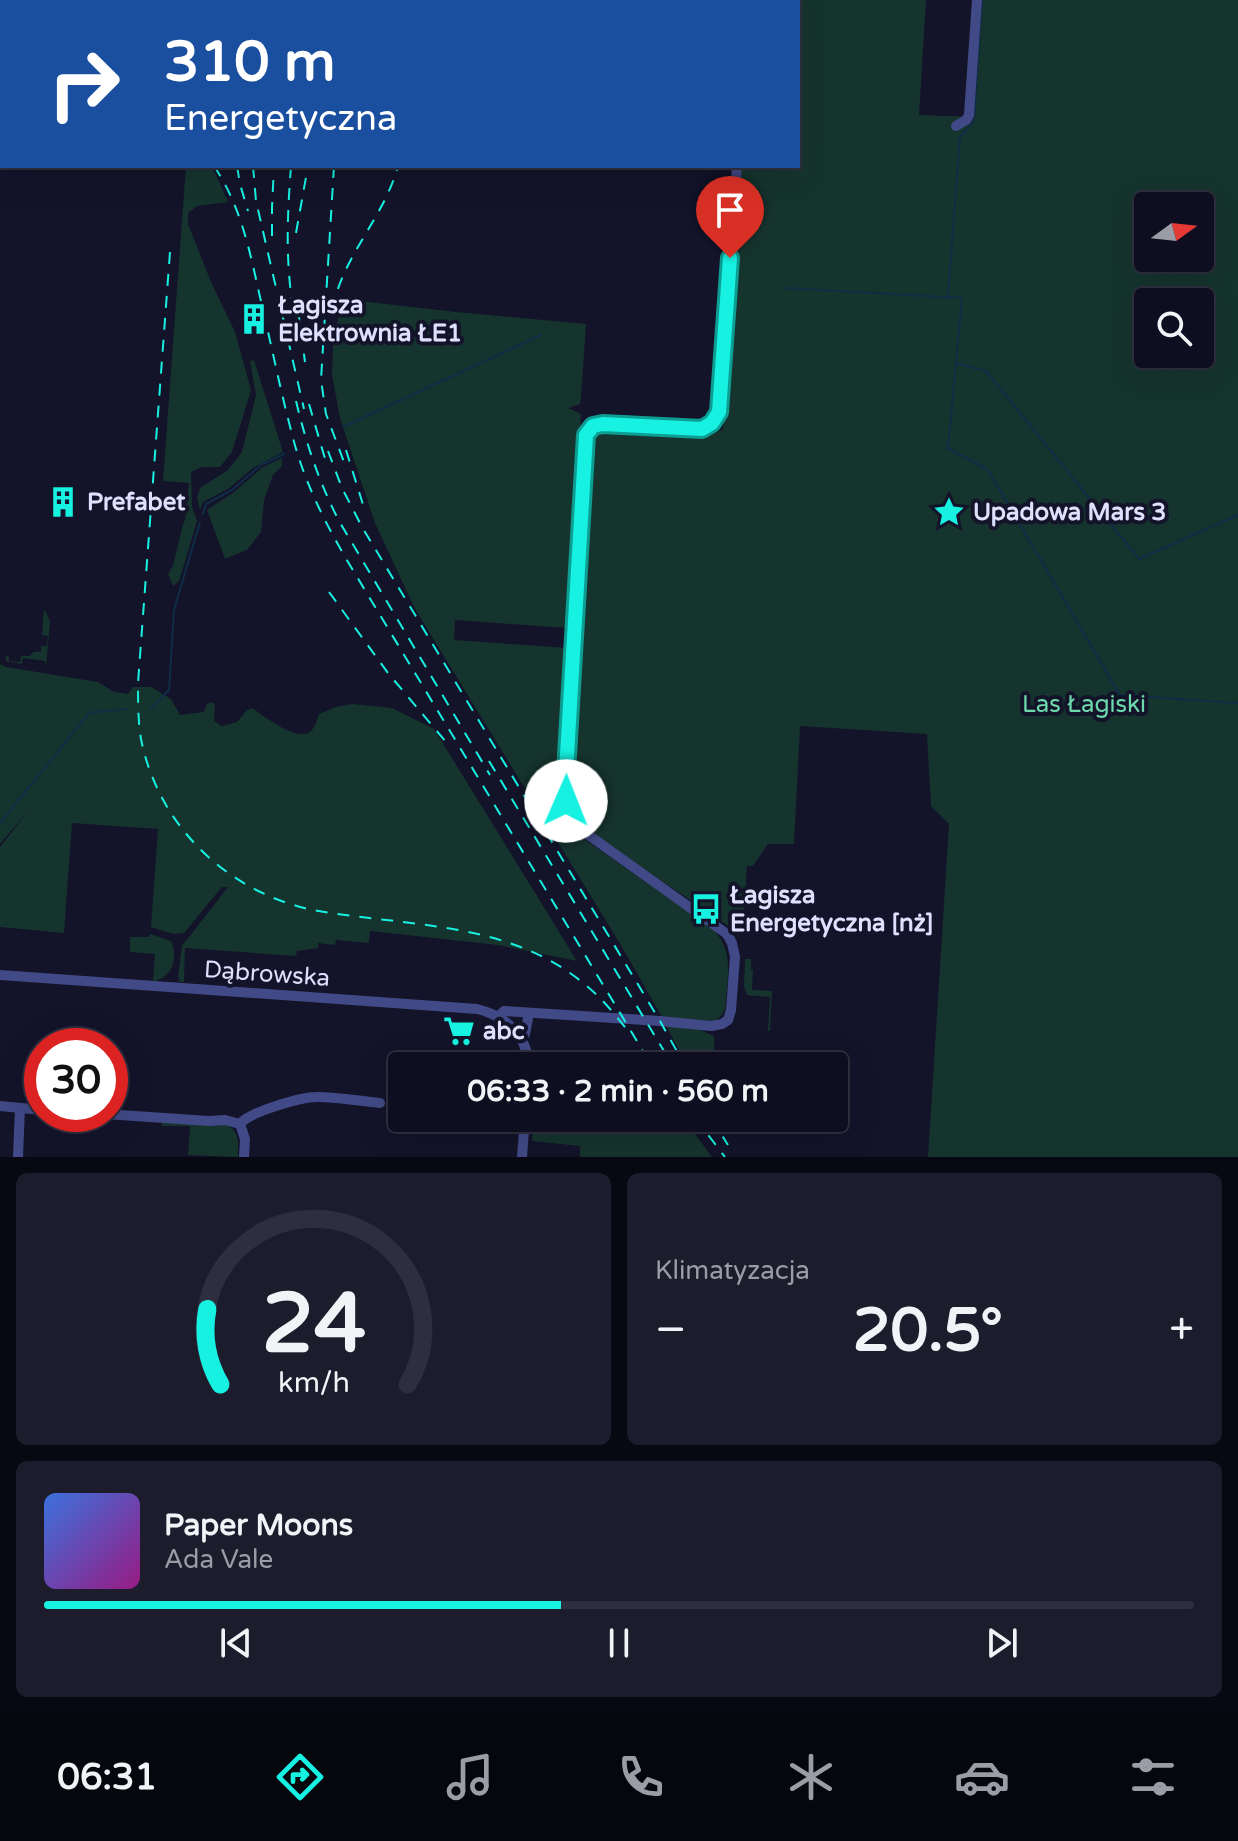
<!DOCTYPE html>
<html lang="pl">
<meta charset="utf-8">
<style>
:root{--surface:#0e0e20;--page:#1c1c2d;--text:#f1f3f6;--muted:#9b9ca5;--line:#2e2e3e;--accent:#16f1e1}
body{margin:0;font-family:"Varela Round",sans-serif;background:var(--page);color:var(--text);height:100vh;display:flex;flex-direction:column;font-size:30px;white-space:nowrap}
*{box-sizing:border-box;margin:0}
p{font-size:26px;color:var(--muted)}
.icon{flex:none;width:44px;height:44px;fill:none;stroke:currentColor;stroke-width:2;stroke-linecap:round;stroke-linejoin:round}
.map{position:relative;height:1157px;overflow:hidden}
.panel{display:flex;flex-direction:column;gap:16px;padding:16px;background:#080812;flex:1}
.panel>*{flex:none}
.top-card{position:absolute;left:0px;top:0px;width:800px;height:168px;box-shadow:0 8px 32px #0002,0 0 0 2px var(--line);background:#1a4fa0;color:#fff;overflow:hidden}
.needle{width:52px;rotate:75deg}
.fabs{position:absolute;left:1134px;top:192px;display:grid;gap:16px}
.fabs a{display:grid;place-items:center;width:80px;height:80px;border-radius:8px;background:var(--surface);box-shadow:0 8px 32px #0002,0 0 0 2px var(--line);font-size:40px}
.speed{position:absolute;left:24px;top:1028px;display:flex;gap:16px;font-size:40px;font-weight:700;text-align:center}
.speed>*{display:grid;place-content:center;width:104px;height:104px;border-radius:50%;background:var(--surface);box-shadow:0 8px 32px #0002,0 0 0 2px var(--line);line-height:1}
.speed .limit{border:12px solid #d22;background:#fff;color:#111}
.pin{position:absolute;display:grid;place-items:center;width:68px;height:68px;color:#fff;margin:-82px -34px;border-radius:50% 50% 50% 0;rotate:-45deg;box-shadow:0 0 8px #0007}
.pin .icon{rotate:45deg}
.me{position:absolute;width:88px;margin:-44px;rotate:1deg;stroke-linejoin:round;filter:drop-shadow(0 0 6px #0008)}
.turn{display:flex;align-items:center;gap:28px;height:168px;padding:0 32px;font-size:36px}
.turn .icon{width:104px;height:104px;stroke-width:2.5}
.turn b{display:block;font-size:56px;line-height:68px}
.big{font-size:60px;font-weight:800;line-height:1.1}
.panel .card{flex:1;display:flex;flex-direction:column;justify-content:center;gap:12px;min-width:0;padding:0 28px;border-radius:12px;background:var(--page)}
.panel .dial{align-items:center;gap:0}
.dial svg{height:208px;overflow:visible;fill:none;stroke:var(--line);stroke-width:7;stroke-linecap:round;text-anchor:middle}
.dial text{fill:var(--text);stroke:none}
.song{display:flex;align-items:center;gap:24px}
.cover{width:96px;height:96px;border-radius:12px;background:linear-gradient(135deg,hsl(220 70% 55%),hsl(310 70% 35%))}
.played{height:8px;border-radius:4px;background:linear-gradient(90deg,var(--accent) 45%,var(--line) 45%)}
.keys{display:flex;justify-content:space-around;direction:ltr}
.heat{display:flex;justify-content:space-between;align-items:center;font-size:44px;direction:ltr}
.panel .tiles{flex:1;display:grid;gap:16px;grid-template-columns:1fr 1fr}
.card:last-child{grid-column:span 2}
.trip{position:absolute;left:388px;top:1052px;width:460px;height:80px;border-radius:8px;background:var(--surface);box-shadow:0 8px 32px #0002,0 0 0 2px var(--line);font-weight:800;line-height:80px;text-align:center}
.menu{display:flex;height:128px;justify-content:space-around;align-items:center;background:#06060d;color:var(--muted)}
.menu .icon{width:56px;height:56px}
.menu .selected{color:var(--accent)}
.menu b{font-size:36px;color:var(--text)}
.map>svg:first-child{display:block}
</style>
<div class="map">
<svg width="1238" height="1157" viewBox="0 0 1238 1157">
<rect width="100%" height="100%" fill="#13132a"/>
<g fill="#16342e" fill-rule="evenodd">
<path d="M754 0H926L919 115 974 117 982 0H1238V1157H928L949 824 931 806 927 734 800 726 794 844H768L753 866H747L743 932 740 934 609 845 581 823 573 811 569 795 589 439C593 431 597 429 606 428L697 436 711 435 723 429 742 166H798V2H753ZM1148 206H1200V258H1148ZM1148 302H1200V354H1148Z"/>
<polygon points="186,166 210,166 216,175 228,202 197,206 188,213 188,224 211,282 235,332 251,390 232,452 220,467 202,467 191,472 192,507 197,521 179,581 173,586 168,574 173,566 183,524 185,520 189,483 163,481"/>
<path d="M342 299 456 312 586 324 581 397 580 404 568 408 581 414 568 628 455 620 454 640 567 648 562 798 566 817 580 836 714 930C735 953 727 980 725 1009 722 1016 719 1019 712 1021L662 1017 622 947 415 609 375 523 340 418 332 375 333 346Z"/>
<polygon points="254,360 283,452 253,468 228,489 203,502 200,510 197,498 200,488 228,470 242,452 256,395 250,361"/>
<polygon points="282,458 282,466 273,475 264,500 261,532 247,550 225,559 207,510 234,492 263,467"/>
<polygon points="44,609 50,621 46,667 45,661 23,658 22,664 6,661 6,655 9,657 9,661 20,662 21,656 29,656 34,652 41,652 41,646 47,646 48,636 42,635"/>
<path d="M0 664 6 667 98 682 114 692 128 694 133 687H151L171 699 180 715 204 712 207 704 212 702 215 705 214 721 222 726 237 722 247 710 252 708C264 716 296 742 310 732 315 728 317 720 319 714L336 707 352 704 392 708 434 729 577 961 498 945 370 931 369 943 336 940 335 945 318 943V948L297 951 296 956 185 948 184 982H180L178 977 182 946 228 887H222L184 933 173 934 151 927 158 829 72 823 64 933 0 927V847L28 811 0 844Z"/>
<path d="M150 934 171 941C179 957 172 979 153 981L155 954 130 952V937H149Z"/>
<polygon points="745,959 751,959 751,970 753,970 752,990 772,991 770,1031 768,1031 770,997 747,995 744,986"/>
<polygon points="666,1025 698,1029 714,1036 714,1066 687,1066"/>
<polygon points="532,1118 683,1118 712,1157 580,1157 580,1146 532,1141 533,1127 531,1126"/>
<path d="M162 1122 227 1125C240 1132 238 1143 238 1157L188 1155 190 1126H162Z"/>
</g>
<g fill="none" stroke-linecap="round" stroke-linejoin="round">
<g stroke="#0f2d47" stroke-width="2">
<polyline points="785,288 962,298 948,448 988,470 1120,695 1238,703"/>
<polyline points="948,296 960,137 974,121 982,0"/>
<polyline points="956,363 986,371 1139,559 1238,515"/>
<polyline points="343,427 541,335"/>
<polyline points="203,514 206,504 232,490 261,465 284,454"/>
<polyline points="151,709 169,690 174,610 200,522"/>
<polyline points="0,823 89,713 127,709"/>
</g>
<g stroke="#414a86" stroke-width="10">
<polyline points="749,2 749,0"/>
<polyline points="956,126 966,120 969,115 977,0"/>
<path d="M0 975 477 1009C506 1016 527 1035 529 1066"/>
<path d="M499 1016 504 1011 660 1021 711 1026 722 1024 728 1020 731 1010 735 957 732 943 727 934 580 829C569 817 566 805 565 789L586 435 593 426 603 424 702 429C711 425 716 421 719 412L737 166"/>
<polyline points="521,1037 525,1034 529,1013"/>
<polyline points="0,1106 42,1110"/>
<path d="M105 1114 209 1121 225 1120 240 1124C249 1112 301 1097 317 1097 337 1097 359 1101 380 1103"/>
<polyline points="240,1124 245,1139 244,1157"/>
<polyline points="18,1157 20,1108"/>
<polyline points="522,1157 525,1118"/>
</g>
<g stroke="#16f1e1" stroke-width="2" stroke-dasharray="12 10" stroke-linecap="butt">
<polyline points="264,2 264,0"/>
<polyline points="276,2 276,0"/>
<polyline points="294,2 294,0"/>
<polyline points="312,2 312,0"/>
<polyline points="345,2 346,0"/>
<polyline points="405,2 405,0"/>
<polyline points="435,2 435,0"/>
<path d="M214 166C241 206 250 252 260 297 271 343 280 389 292 434 303 479 324 521 348 562L652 1066"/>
<polyline points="237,166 240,184 248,211"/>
<polyline points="253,166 256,201 304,409"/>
<path d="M291 166C287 218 285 267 295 319"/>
<polyline points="334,166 321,380 326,414 344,462"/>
<polyline points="296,233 308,166"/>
<polyline points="272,236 272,207 274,166"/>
<path d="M170 252 138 683C138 702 138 721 141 739 158 824 224 889 308 909 401 927 504 919 582 982 600 996 614 1013 628 1031"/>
<polyline points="298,310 305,362"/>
<path d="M332 310C343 255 384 218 398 166"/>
<path d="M296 401C306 443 319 482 339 521L490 775"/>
<polyline points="309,404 326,462"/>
<polyline points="346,450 365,511"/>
<polyline points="328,451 342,488 362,527 660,1021 683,1062"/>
<polyline points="329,592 388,673 446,742"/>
<polyline points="489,761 673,1066"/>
<polyline points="695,1118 725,1157"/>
<polyline points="711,1118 728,1145"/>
</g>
</g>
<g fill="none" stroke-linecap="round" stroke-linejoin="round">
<defs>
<polyline id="route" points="566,801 565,789 586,435 593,426 603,424 702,429 712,423 719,412 730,258"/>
</defs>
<use href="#route" stroke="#0e9d92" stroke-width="20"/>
<use href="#route" stroke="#16f1e1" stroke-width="14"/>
</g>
<defs>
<symbol id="building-bare" viewBox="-9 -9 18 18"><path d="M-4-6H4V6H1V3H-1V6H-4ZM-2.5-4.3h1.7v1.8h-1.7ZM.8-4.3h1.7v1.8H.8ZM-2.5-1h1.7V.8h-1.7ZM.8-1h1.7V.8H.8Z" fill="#16f1e1" stroke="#13132a" stroke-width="2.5" paint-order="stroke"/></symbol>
<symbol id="sight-bare" viewBox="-9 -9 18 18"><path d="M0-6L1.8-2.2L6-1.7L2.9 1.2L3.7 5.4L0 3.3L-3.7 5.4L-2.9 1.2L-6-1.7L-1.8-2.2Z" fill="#16f1e1" stroke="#13132a" stroke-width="2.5" paint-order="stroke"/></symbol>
<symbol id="bus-bare" viewBox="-9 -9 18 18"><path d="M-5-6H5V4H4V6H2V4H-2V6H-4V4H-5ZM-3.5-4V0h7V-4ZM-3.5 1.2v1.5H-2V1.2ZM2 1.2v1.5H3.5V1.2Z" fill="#16f1e1" stroke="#13132a" stroke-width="2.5" paint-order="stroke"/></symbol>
<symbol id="supermarket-bare" viewBox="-9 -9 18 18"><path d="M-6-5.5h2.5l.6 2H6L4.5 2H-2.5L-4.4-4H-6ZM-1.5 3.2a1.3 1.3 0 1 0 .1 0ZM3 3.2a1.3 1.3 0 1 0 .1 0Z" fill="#16f1e1" stroke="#13132a" stroke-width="2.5" paint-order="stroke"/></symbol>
</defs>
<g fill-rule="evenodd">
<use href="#building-bare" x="232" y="297" width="44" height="44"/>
<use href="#building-bare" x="41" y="480" width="44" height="44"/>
<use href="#sight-bare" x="927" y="490" width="44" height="44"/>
<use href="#bus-bare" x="684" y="887" width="44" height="44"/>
<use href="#supermarket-bare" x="437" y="1009" width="44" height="44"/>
</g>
<g text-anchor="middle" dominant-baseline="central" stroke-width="8" stroke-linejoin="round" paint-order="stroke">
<g font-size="24" font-weight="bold" fill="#dee0fd" stroke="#13132a" text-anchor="start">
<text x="278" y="305">Łagisza<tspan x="278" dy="28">Elektrownia ŁE1</tspan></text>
<text x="87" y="502">Prefabet</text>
<text x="973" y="512">Upadowa Mars 3</text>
<text x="730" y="895">Łagisza<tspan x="730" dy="28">Energetyczna [nż]</tspan></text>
<text x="483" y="1031">abc</text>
</g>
<g font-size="24" fill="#6ddaac" stroke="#13132a">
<text x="1084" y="704">Las Łagiski</text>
</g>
<g font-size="24" fill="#dee0fd" stroke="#13132a">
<text transform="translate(267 974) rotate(4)">Dąbrowska</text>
</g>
</g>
</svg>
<div class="fabs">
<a><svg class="needle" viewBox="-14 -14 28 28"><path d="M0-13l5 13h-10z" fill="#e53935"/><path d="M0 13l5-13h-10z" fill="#9b9ca5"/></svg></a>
<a><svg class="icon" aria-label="search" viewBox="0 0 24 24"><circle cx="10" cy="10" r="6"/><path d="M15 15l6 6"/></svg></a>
</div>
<div class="speed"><div class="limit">30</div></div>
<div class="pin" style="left:730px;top:258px;background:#d93025"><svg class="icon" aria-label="arrive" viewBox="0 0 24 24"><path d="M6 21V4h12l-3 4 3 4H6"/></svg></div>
<svg class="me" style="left:566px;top:801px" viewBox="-20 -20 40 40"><circle r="19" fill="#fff"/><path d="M0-13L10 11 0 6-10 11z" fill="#16f1e1"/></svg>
<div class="trip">06:33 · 2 min · 560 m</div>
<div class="top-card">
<div class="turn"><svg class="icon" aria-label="right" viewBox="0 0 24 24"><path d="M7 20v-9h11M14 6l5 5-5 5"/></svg><div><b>310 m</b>Energetyczna</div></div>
</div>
</div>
<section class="panel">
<div class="tiles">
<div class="card dial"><svg viewBox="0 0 100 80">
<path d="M14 69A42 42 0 1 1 86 69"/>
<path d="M14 69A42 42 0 0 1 9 40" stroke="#16f1e1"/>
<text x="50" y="56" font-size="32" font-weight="700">24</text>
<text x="50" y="72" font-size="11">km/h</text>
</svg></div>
<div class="card"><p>Klimatyzacja</p>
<div class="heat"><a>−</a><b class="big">20.5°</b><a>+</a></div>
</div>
<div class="card">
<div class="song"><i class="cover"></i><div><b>Paper Moons</b><p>Ada Vale</p></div></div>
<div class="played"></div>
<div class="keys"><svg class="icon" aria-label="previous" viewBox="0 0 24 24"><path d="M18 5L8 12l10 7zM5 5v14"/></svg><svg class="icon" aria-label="pause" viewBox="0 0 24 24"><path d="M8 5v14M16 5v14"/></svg><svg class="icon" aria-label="next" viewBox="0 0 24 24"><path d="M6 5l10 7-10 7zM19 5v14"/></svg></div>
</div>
</div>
</section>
<nav class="menu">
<b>06:31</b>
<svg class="icon selected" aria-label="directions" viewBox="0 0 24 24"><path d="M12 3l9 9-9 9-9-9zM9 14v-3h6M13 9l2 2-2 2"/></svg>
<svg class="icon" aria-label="music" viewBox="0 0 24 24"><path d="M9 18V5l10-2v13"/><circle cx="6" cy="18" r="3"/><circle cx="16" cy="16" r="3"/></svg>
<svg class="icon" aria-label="phone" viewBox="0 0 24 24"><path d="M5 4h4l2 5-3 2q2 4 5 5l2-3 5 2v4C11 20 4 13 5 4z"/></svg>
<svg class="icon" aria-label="climate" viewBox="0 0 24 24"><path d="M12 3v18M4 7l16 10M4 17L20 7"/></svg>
<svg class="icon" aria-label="car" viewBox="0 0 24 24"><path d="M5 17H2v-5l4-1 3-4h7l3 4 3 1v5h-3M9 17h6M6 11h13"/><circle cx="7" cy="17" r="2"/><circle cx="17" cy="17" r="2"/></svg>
<svg class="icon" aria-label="filters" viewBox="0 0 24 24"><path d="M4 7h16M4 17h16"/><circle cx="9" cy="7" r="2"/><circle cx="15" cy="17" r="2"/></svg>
</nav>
